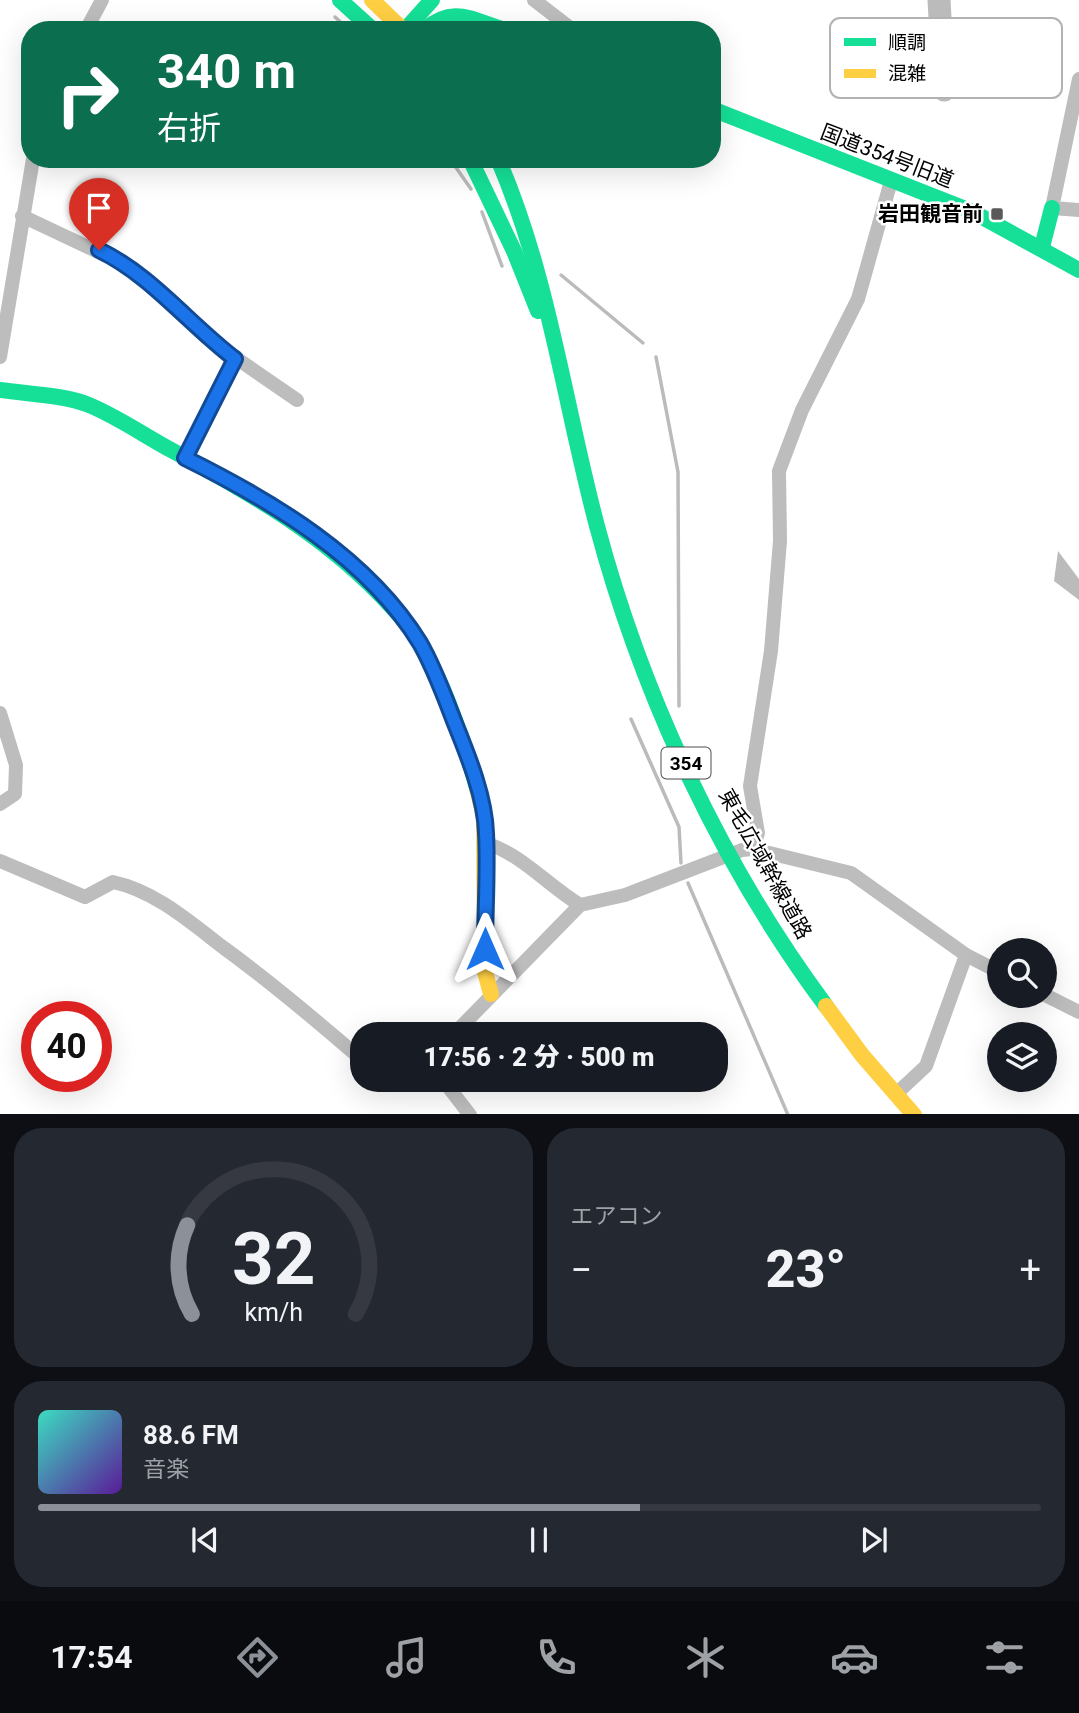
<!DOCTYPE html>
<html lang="ja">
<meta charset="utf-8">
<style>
:root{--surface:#171b24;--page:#242831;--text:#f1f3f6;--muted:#9ea1a6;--line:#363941;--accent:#8c9099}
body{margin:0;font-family:Roboto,"Noto Sans JP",sans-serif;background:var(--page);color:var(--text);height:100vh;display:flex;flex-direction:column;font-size:26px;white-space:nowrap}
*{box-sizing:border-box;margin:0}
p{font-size:23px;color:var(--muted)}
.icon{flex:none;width:38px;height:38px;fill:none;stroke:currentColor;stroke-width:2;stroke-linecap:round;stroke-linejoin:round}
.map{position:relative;height:1114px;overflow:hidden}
.details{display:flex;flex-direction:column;gap:14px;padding:14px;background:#0d0f14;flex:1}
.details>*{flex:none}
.banner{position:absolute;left:21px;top:21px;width:700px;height:147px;border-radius:28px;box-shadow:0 7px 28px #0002;background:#0b6e4f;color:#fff;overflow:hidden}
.buttons{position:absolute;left:987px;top:938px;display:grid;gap:14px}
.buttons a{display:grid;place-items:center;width:70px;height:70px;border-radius:50%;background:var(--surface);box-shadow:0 7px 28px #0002;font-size:35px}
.speed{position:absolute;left:21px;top:1001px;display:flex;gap:14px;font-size:35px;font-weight:700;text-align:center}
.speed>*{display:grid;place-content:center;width:91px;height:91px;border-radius:50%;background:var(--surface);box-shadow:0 7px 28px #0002;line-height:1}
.speed .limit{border:10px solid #d22;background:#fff;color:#111}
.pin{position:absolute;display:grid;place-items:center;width:60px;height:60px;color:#fff;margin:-72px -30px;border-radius:50% 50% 50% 0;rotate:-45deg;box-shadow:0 0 7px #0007}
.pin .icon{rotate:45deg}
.me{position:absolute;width:77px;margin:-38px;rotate:0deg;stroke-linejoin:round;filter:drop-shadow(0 0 5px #0008)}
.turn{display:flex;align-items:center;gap:24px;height:147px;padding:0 21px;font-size:32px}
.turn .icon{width:91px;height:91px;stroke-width:2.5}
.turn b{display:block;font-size:49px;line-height:60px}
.big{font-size:52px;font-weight:800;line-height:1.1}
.details .widget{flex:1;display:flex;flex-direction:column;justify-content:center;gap:10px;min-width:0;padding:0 24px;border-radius:28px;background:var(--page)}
.details .dial{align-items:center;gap:0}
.dial svg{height:182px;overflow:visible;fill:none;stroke:var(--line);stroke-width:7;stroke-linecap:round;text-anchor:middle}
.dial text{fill:var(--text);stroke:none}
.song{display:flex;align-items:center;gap:21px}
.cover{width:84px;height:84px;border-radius:10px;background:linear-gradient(135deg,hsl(170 70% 55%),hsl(270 70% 35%))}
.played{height:7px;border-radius:4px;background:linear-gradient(90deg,var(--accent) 60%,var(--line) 60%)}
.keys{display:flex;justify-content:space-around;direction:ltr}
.heat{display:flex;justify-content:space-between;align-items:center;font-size:38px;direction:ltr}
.details .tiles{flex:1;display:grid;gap:14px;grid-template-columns:1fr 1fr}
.widget:last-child{grid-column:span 2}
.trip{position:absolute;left:350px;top:1022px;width:378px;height:70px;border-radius:28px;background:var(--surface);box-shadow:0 7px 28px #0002;font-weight:800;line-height:70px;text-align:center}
.tab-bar{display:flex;height:112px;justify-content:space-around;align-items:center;background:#090b0e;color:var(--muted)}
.tab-bar .icon{width:49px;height:49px}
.tab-bar .on{color:var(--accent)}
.tab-bar b{font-size:32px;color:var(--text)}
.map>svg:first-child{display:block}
</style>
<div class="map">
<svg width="1079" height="1115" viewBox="0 0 1079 1115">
<rect width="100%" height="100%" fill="#fff"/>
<polygon fill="#bbb" points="1058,551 1079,579 1079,600 1054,581"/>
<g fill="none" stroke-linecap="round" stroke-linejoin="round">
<g stroke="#bbb" stroke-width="3.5">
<polyline points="335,17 349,30"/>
<polyline points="450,159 471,189"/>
<polyline points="482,212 502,266"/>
<polyline points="561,275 643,343"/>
<polyline points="656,357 678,472 679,706"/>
<polyline points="631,719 679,827 681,863"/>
<polyline points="688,883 788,1115"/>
</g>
<polyline stroke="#bbb" stroke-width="23" points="939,0 944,90"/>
<g stroke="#bdbdbd" stroke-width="14">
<polyline points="534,0 573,30"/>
<polyline points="86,30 102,0"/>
<polyline points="1079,79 1052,208 1079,210"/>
<polyline points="22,216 128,266 207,338 297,400"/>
<polyline points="0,357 33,159"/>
<polyline points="185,458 235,359"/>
<polyline points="0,713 16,765 15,794 0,804"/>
<path d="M486 843C524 856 547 885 580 905"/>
<polyline points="753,849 758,833 750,786 771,651 780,541 779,471 802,410 858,299 891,181"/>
<path d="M0 861 85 897 113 882C155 891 190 922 224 948 272 983 317 1021 362 1060"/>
<polyline points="1045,995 1079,1012"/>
<polyline points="454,1034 580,905 625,895 742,850 753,849 851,873 966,955 999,972"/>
<polyline points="385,1080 398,1080"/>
<polyline points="443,1080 470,1115"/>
<polyline points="896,1094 926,1066 966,955"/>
</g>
<g stroke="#16e098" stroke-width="16">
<polyline points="340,0 373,30"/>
<polyline points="405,30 432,0"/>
<path d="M424 30C455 4 472 21 506 30"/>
<polyline points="712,109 973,212 1079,270"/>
<polyline points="470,159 514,251 538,311"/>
<path d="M498 159C549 277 564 402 597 526 642 695 721 865 826 1006"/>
<polyline points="1042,247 1052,208"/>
<path d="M0 390C26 394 66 395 89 405 118 417 145 436 173 451 262 500 339 543 406 623 437 662 464 740 477 788"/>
</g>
<g stroke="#ffcf43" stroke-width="16">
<polyline points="372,0 403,30"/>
<polyline points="477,788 484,817 485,972 491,994"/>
<polyline points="826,1006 862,1055 914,1115"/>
</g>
</g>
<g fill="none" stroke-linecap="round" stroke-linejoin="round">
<defs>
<path id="route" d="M99 250C151 275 189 324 235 359L185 458C272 501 368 558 420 643 435 669 445 698 456 726 469 758 485 798 486 833 488 871 485 911 485 949"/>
</defs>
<use href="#route" stroke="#114b97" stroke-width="18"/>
<use href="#route" stroke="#1a73e8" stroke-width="12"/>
</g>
<rect fill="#595959" stroke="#fff" stroke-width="2.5" x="990" y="207" width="14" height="14" rx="3.5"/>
<g text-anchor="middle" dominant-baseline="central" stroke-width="5" stroke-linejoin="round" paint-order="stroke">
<rect fill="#fff" stroke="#4c4c4c" stroke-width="2" x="661.5" y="747.5" width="49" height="31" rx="5"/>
<g font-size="19" font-weight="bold" fill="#000">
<text x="686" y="763">354</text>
</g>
<g font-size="21" fill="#000" stroke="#fff">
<text transform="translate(887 156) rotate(21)">国道354号旧道</text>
<text transform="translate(765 864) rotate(61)">東毛広域幹線道路</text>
</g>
<g font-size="21" font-weight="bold" fill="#000" stroke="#fff" text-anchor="end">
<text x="983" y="214">岩田観音前</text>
</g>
</g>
<rect x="830" y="18" width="232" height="80" rx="10" fill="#fff" stroke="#b2b2b2" stroke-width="2"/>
<rect x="844" y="38" width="32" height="8" fill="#16e098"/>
<rect x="844" y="69" width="32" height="9" fill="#ffcf43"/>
<g font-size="19" fill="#000">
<text x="888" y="49">順調</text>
<text x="888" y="80">混雑</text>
</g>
</svg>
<div class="buttons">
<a><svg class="icon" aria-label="search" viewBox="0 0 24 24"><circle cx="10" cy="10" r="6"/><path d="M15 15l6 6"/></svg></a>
<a><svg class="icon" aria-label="layers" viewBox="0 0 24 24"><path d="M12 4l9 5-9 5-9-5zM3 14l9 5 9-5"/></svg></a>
</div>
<div class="speed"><div class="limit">40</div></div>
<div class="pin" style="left:99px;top:250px;background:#d93025"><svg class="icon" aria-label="arrive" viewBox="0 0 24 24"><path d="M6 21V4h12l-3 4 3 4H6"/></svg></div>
<svg class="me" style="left:485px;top:949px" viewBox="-20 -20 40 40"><path d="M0-17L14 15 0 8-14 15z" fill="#1a73e8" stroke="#fff" stroke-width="4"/></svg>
<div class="trip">17:56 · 2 分 · 500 m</div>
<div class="banner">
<div class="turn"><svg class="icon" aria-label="right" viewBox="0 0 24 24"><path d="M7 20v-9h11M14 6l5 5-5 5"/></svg><div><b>340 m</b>右折</div></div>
</div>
</div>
<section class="details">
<div class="tiles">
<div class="widget dial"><svg viewBox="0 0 100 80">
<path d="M14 69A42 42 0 1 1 86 69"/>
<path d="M14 69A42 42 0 0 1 12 30" stroke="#8c9099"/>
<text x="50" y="56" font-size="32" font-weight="700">32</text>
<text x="50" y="72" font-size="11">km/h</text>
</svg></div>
<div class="widget"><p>エアコン</p>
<div class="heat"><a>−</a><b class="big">23°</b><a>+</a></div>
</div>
<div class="widget">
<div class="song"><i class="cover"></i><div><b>88.6 FM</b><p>音楽</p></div></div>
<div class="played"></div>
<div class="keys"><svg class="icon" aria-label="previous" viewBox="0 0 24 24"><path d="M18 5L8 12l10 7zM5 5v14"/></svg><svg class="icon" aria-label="pause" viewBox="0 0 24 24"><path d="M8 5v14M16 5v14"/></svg><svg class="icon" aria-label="next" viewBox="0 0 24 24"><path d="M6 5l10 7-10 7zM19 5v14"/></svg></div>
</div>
</div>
</section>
<nav class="tab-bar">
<b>17:54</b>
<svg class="icon on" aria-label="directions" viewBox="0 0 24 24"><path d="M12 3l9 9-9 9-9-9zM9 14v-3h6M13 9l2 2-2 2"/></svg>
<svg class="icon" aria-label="music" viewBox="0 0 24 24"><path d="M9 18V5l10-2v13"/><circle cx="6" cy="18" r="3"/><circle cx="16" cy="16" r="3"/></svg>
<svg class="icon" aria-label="phone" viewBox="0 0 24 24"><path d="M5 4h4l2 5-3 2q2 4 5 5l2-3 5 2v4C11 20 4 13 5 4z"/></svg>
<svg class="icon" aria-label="climate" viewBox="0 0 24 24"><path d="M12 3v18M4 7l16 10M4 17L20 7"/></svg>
<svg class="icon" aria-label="car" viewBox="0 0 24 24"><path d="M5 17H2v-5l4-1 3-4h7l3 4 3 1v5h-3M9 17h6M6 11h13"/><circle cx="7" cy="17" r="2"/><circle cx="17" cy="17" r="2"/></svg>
<svg class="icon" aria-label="filters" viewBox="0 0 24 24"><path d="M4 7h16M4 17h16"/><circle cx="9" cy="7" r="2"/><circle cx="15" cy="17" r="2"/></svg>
</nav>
